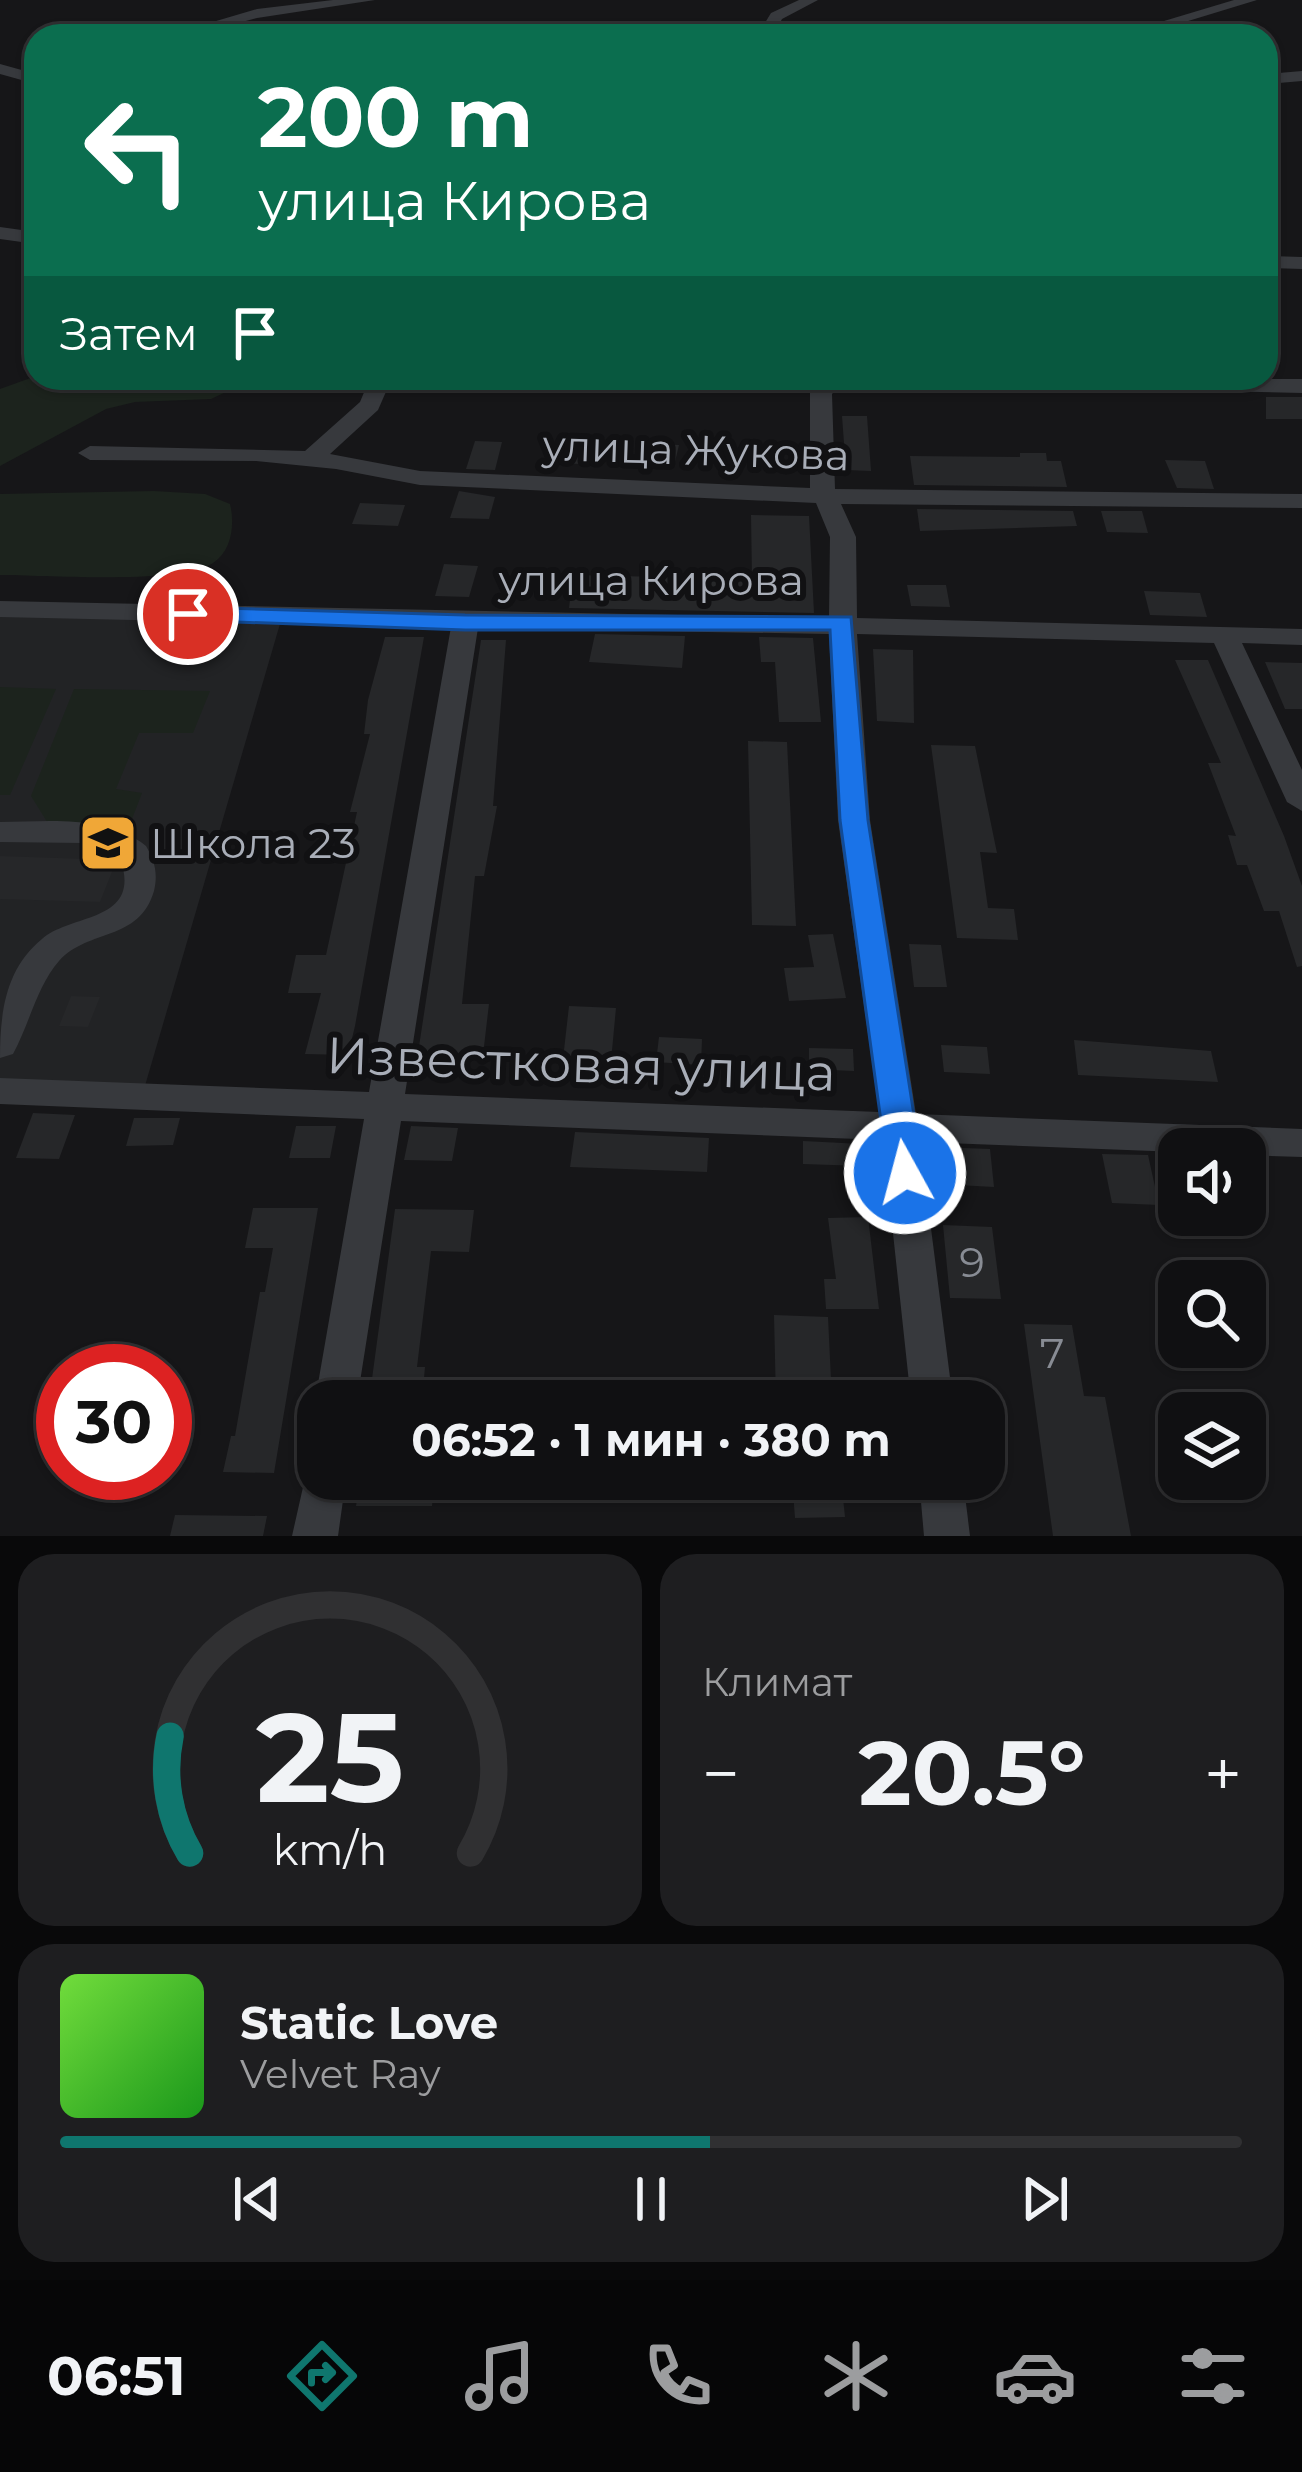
<!DOCTYPE html>
<html lang="ru">
<meta charset="utf-8">
<style>
:root{--surface:#101012;--page:#1e1e20;--text:#f1f3f6;--muted:#9c9d9f;--line:#303032;--accent:#0f766e}
body{margin:0;font-family:Montserrat,sans-serif;background:var(--page);color:var(--text);height:100vh;display:flex;flex-direction:column;font-size:45px;white-space:nowrap}
*{box-sizing:border-box;margin:0}
p{font-size:39px;color:var(--muted)}
.icon{flex:none;width:66px;height:66px;fill:none;stroke:currentColor;stroke-width:2;stroke-linecap:round;stroke-linejoin:round}
.map{position:relative;height:1536px;overflow:hidden}
.panel{display:flex;flex-direction:column;gap:18px;padding:18px;background:#09090a;flex:1}
.panel>*{flex:none}
.banner{position:absolute;left:24px;top:24px;width:1254px;height:366px;border-radius:36px;box-shadow:0 3px 9px #0004,0 0 0 3px var(--line);background:#0b6e4f;color:#fff;overflow:hidden}
.tools{position:absolute;left:1158px;top:1128px;display:grid;gap:24px}
.tools a{display:grid;place-items:center;width:108px;height:108px;border-radius:24px;background:var(--surface);box-shadow:0 3px 9px #0004,0 0 0 3px var(--line);font-size:60px}
.speed{position:absolute;left:36px;top:1344px;display:flex;gap:24px;font-size:60px;font-weight:700;text-align:center}
.speed>*{display:grid;place-content:center;width:156px;height:156px;border-radius:50%;background:var(--surface);box-shadow:0 3px 9px #0004,0 0 0 3px var(--line);line-height:1}
.speed .limit{border:18px solid #d22;background:#fff;color:#111}
.pin{position:absolute;display:grid;place-items:center;width:102px;height:102px;color:#fff;margin:-51px;border:6px solid #fff;border-radius:50%;box-shadow:0 3px 12px #0007}
.me{position:absolute;width:132px;margin:-66px;rotate:353deg;stroke-linejoin:round;filter:drop-shadow(0 0 9px #0008)}
.turn{display:flex;align-items:center;gap:42px;height:252px;padding:0 36px;font-size:54px}
.turn .icon{width:156px;height:156px;stroke-width:2.5}
.turn b{display:block;font-size:84px;line-height:102px}
.then{display:flex;align-items:center;height:114px;padding:0 36px;background:#0003;gap:24px;font-size:45px}
.big{font-size:90px;font-weight:700;line-height:1.1}
.panel .widget{flex:1;display:flex;flex-direction:column;justify-content:center;gap:18px;min-width:0;padding:0 42px;border-radius:36px;background:var(--page)}
.panel .dial{align-items:center;gap:0}
.dial svg{height:312px;overflow:visible;fill:none;stroke:var(--line);stroke-width:7;stroke-linecap:round;text-anchor:middle}
.dial text{fill:var(--text);stroke:none}
.song{display:flex;align-items:center;gap:36px}
.cover{width:144px;height:144px;border-radius:18px;background:linear-gradient(135deg,hsl(100 70% 55%),hsl(120 70% 35%))}
.played{height:12px;border-radius:6px;background:linear-gradient(90deg,var(--accent) 55%,var(--line) 55%)}
.keys{display:flex;justify-content:space-around;direction:ltr}
.heat{display:flex;justify-content:space-between;align-items:center;font-size:66px;direction:ltr}
.panel .tiles{flex:1;display:grid;gap:18px;grid-template-columns:1fr 1fr}
.widget:last-child{grid-column:span 2}
.trip{position:absolute;left:297px;top:1380px;width:708px;height:120px;border-radius:36px;background:var(--surface);box-shadow:0 3px 9px #0004,0 0 0 3px var(--line);font-weight:700;line-height:120px;text-align:center}
.menu{display:flex;height:192px;justify-content:space-around;align-items:center;background:#060607;color:var(--muted)}
.menu .icon{width:84px;height:84px}
.menu .selected{color:var(--accent)}
.menu b{font-size:54px;color:var(--text)}
.map>svg:first-child{display:block}
</style>
<div class="map">
<svg width="1302" height="1536" viewBox="0 0 1302 1536">
<rect width="100%" height="100%" fill="#161618"/>
<polygon fill="#222325" points="0,609 282,617 142,1096 0,1091"/>
<g fill="#1c231d">
<polygon points="36,376 242,378 245,383 211,399 135,402 106,409 0,466 0,389"/>
<path d="M154 491 205 494 230 504C235 524 232 551 213 563 181 585 44 575 0 575V494Z"/>
<polygon points="0,687 56,689 10,795 0,795"/>
<polygon points="74,689 210,691 193,733 139,733 116,789 142,793 130,824 49,825 31,796"/>
</g>
<g fill="#262729">
<rect x="1266" y="397" width="36" height="22"/>
<polygon points="842,416 867,416 871,471 846,470"/>
<polygon points="475,441 502,442 495,470 466,469"/>
<polygon points="549,442 591,443 587,464 545,463"/>
<polygon points="637,443 679,445 674,466 633,465"/>
<polygon points="1020,453 1046,453 1047,461 1061,461 1067,487 914,485 910,456 1020,457"/>
<polygon points="1165,460 1205,461 1214,489 1177,488"/>
<polygon points="459,491 495,497 489,519 450,518"/>
<polygon points="360,503 405,505 398,526 352,524"/>
<polygon points="917,509 1073,511 1077,526 920,531"/>
<polygon points="1101,511 1142,511 1148,533 1107,532"/>
<polygon points="751,515 809,516 814,613 569,608 573,575 752,579"/>
<polygon points="444,564 478,566 469,597 435,596"/>
<polygon points="907,585 946,585 950,607 911,606"/>
<polygon points="1144,591 1200,593 1207,617 1150,615"/>
<polygon points="595,634 685,636 682,668 589,662"/>
<polygon points="385,637 424,637 355,1026 348,1055 305,1054 321,993 288,993 296,955 326,955 357,812 350,812 370,734 364,734 368,700"/>
<polygon points="759,637 813,638 821,722 779,722 775,662 761,662"/>
<polygon points="481,640 506,640 493,806 497,806 484,876 475,876 462,1004 489,1004 483,1055 418,1053"/>
<polygon points="873,649 913,650 914,723 877,721"/>
<polygon points="1175,660 1208,660 1284,836 1302,886 1302,966 1297,967 1279,911 1264,911 1247,865 1237,865 1228,835 1236,836 1208,763 1221,763"/>
<polygon points="1265,662 1302,663 1302,709 1285,709"/>
<polygon points="748,741 787,742 796,926 752,925"/>
<polygon points="931,745 975,746 997,853 980,852 988,908 1014,909 1018,940 957,938"/>
<polygon points="0,856 116,860 116,862 100,902 0,899"/>
<polygon points="833,934 846,998 789,1001 784,968 814,967 808,935"/>
<polygon points="909,944 941,945 947,987 914,987"/>
<polygon points="71,996 100,997 88,1027 59,1026"/>
<polygon points="569,1006 616,1008 611,1061 563,1059"/>
<polygon points="659,1037 702,1039 701,1065 656,1062"/>
<polygon points="1074,1040 1211,1051 1218,1082 1078,1075"/>
<polygon points="941,1045 987,1047 990,1074 944,1072"/>
<polygon points="809,1048 853,1049 854,1071 809,1069"/>
<polygon points="33,1113 75,1115 59,1159 16,1158"/>
<polygon points="134,1118 180,1118 173,1145 126,1146"/>
<polygon points="296,1126 336,1126 330,1158 289,1158"/>
<polygon points="411,1126 458,1128 452,1161 404,1160"/>
<polygon points="575,1132 709,1138 707,1172 570,1167"/>
<polygon points="803,1141 862,1144 862,1166 803,1164"/>
<polygon points="936,1147 990,1149 994,1187 939,1184"/>
<polygon points="1102,1154 1148,1155 1159,1205 1112,1203"/>
<polygon points="253,1208 318,1208 274,1473 223,1472 231,1436 235,1436 260,1292 265,1292 273,1248 245,1248"/>
<polygon points="395,1209 474,1210 469,1252 431,1251 417,1367 425,1367 422,1401 369,1401"/>
<polygon points="868,1217 879,1309 826,1309 824,1279 836,1279 828,1218"/>
<polygon points="943,1225 992,1227 1001,1299 950,1298"/>
<polygon points="774,1315 828,1317 832,1401 776,1401"/>
<polygon points="1024,1324 1072,1325 1084,1396 1105,1397 1131,1536 1053,1536"/>
<polygon points="360,1479 435,1479 432,1506 356,1506"/>
<polygon points="792,1479 841,1479 845,1517 795,1518"/>
<polygon points="175,1515 267,1516 263,1536 170,1536"/>
</g>
<g fill="none" stroke-linecap="round" stroke-linejoin="round">
<g fill="#37393d" fill-rule="evenodd">
<polygon points="333,0 375,0 257,18 197,34 189,29 257,9"/>
<polygon points="799,0 818,0 782,19 773,36 757,36 771,13"/>
<polygon points="1234,0 1257,0 1139,36 1114,36"/>
<polygon points="0,64 36,74 36,84 0,74"/>
<polygon points="1302,71 1302,81 1266,84 1266,74"/>
<polygon points="0,227 36,232 36,244 0,239"/>
<polygon points="1266,256 1302,257 1302,269 1266,268"/>
<path d="M370 378H392L378 410 330 454 420 471 810 488V393L823 378H847L832 394 835 489 1302 494V508L841 504 856 537 857 618 1302 629V645L1242 643 1302 770V811L1287 802 1214 643 857 634 870 820 916 1114 1302 1129V1157L1245 1155V1149L1179 1152 920 1142 953 1401H911L883 1140 401 1121 357 1401H318V1408L315 1401 364 1119 0 1104V1078L369 1092 451 627 0 617V601L829 618 830 537 816 503 420 485 336 469 256 461 90 460 78 453 90 446 305 451 360 402ZM478 628 829 634 838 820 879 1112 405 1094Z"/>
<polygon points="922,378 1302,379 1302,393 933,385"/>
<path d="M0 822C48 822 106 814 146 846 155 861 158 874 154 891 139 942 89 928 59 961 37 986 29 1025 13 1054L0 1058C0 1014 5 969 42 939 72 913 143 923 120 858L111 850 82 843 0 842Z"/>
<polygon points="318,1462 318,1479 346,1479 338,1536 292,1536 308,1465"/>
<polygon points="919,1479 963,1479 970,1536 924,1536"/>
</g>
</g>
<polygon fill="#1a73e8" stroke="#114b97" stroke-width="3" points="188,607 465,615 851,617 868,820 923,1173 918,1183 905,1187 893,1183 888,1173 840,820 830,630 465,630 179,620 176,614"/>
<defs>
<symbol id="school-square" viewBox="-11 -11 22 22"><rect x="-9" y="-9" width="18" height="18" rx="4" fill="#f0a737" stroke="#111113"/><path d="M0-5L7-2L0 1L-7-2ZM-4 1L0 2.5L4 1V4Q0 6-4 4Z" fill="#111"/></symbol>
</defs>
<g fill-rule="evenodd">
<use href="#school-square" x="75" y="810" width="66" height="66"/>
</g>
<g text-anchor="middle" dominant-baseline="central" stroke-width="12" stroke-linejoin="round" paint-order="stroke">
<g font-size="42" fill="#a9aeb8" stroke="#111113">
<text transform="translate(696 450) rotate(2)">улица Жукова</text>
<text x="651" y="580">улица Кирова</text>
</g>
<g font-size="42" fill="#a9aeb8" stroke="#111113" text-anchor="start">
<text x="150" y="843">Школа 23</text>
</g>
<g font-size="42" fill="#888c94">
<text x="972" y="1262">9</text>
<text x="1052" y="1353">7</text>
</g>
<g font-size="51" fill="#a9aeb8" stroke="#111113">
<text transform="translate(581 1064) rotate(2)">Известковая улица</text>
</g>
</g>
</svg>
<div class="tools">
<a><svg class="icon" aria-label="sound" viewBox="0 0 24 24"><path d="M4 9h4l5-4v14l-5-4H4zM17 9q2 3 0 6"/></svg></a>
<a><svg class="icon" aria-label="search" viewBox="0 0 24 24"><circle cx="10" cy="10" r="6"/><path d="M15 15l6 6"/></svg></a>
<a><svg class="icon" aria-label="layers" viewBox="0 0 24 24"><path d="M12 4l9 5-9 5-9-5zM3 14l9 5 9-5"/></svg></a>
</div>
<div class="speed"><div class="limit">30</div></div>
<div class="pin" style="left:188px;top:614px;background:#d93025"><svg class="icon" aria-label="arrive" viewBox="0 0 24 24"><path d="M6 21V4h12l-3 4 3 4H6"/></svg></div>
<svg class="me" style="left:905px;top:1173px" viewBox="-20 -20 40 40"><circle r="17" fill="#1a73e8" stroke="#fff" stroke-width="3"/><path d="M0-11L8 9 0 5-8 9z" fill="#fff"/></svg>
<div class="trip">06:52 · 1 мин · 380 m</div>
<div class="banner">
<div class="turn"><svg class="icon" aria-label="left" viewBox="0 0 24 24"><path d="M17 20v-9H6M10 6l-5 5 5 5"/></svg><div><b>200 m</b>улица Кирова</div></div>
<div class="then">Затем<svg class="icon" aria-label="arrive" viewBox="0 0 24 24"><path d="M6 21V4h12l-3 4 3 4H6"/></svg></div>
</div>
</div>
<section class="panel">
<div class="tiles">
<div class="widget dial"><svg viewBox="0 0 100 80">
<path d="M14 69A42 42 0 1 1 86 69"/>
<path d="M14 69A42 42 0 0 1 9 39" stroke="#0f766e"/>
<text x="50" y="56" font-size="32" font-weight="700">25</text>
<text x="50" y="72" font-size="11">km/h</text>
</svg></div>
<div class="widget"><p>Климат</p>
<div class="heat"><a>−</a><b class="big">20.5°</b><a>+</a></div>
</div>
<div class="widget">
<div class="song"><i class="cover"></i><div><b>Static Love</b><p>Velvet Ray</p></div></div>
<div class="played"></div>
<div class="keys"><svg class="icon" aria-label="previous" viewBox="0 0 24 24"><path d="M18 5L8 12l10 7zM5 5v14"/></svg><svg class="icon" aria-label="pause" viewBox="0 0 24 24"><path d="M8 5v14M16 5v14"/></svg><svg class="icon" aria-label="next" viewBox="0 0 24 24"><path d="M6 5l10 7-10 7zM19 5v14"/></svg></div>
</div>
</div>
</section>
<nav class="menu">
<b>06:51</b>
<svg class="icon selected" aria-label="directions" viewBox="0 0 24 24"><path d="M12 3l9 9-9 9-9-9zM9 14v-3h6M13 9l2 2-2 2"/></svg>
<svg class="icon" aria-label="music" viewBox="0 0 24 24"><path d="M9 18V5l10-2v13"/><circle cx="6" cy="18" r="3"/><circle cx="16" cy="16" r="3"/></svg>
<svg class="icon" aria-label="phone" viewBox="0 0 24 24"><path d="M5 4h4l2 5-3 2q2 4 5 5l2-3 5 2v4C11 20 4 13 5 4z"/></svg>
<svg class="icon" aria-label="climate" viewBox="0 0 24 24"><path d="M12 3v18M4 7l16 10M4 17L20 7"/></svg>
<svg class="icon" aria-label="car" viewBox="0 0 24 24"><path d="M5 17H2v-5l4-1 3-4h7l3 4 3 1v5h-3M9 17h6M6 11h13"/><circle cx="7" cy="17" r="2"/><circle cx="17" cy="17" r="2"/></svg>
<svg class="icon" aria-label="filters" viewBox="0 0 24 24"><path d="M4 7h16M4 17h16"/><circle cx="9" cy="7" r="2"/><circle cx="15" cy="17" r="2"/></svg>
</nav>
